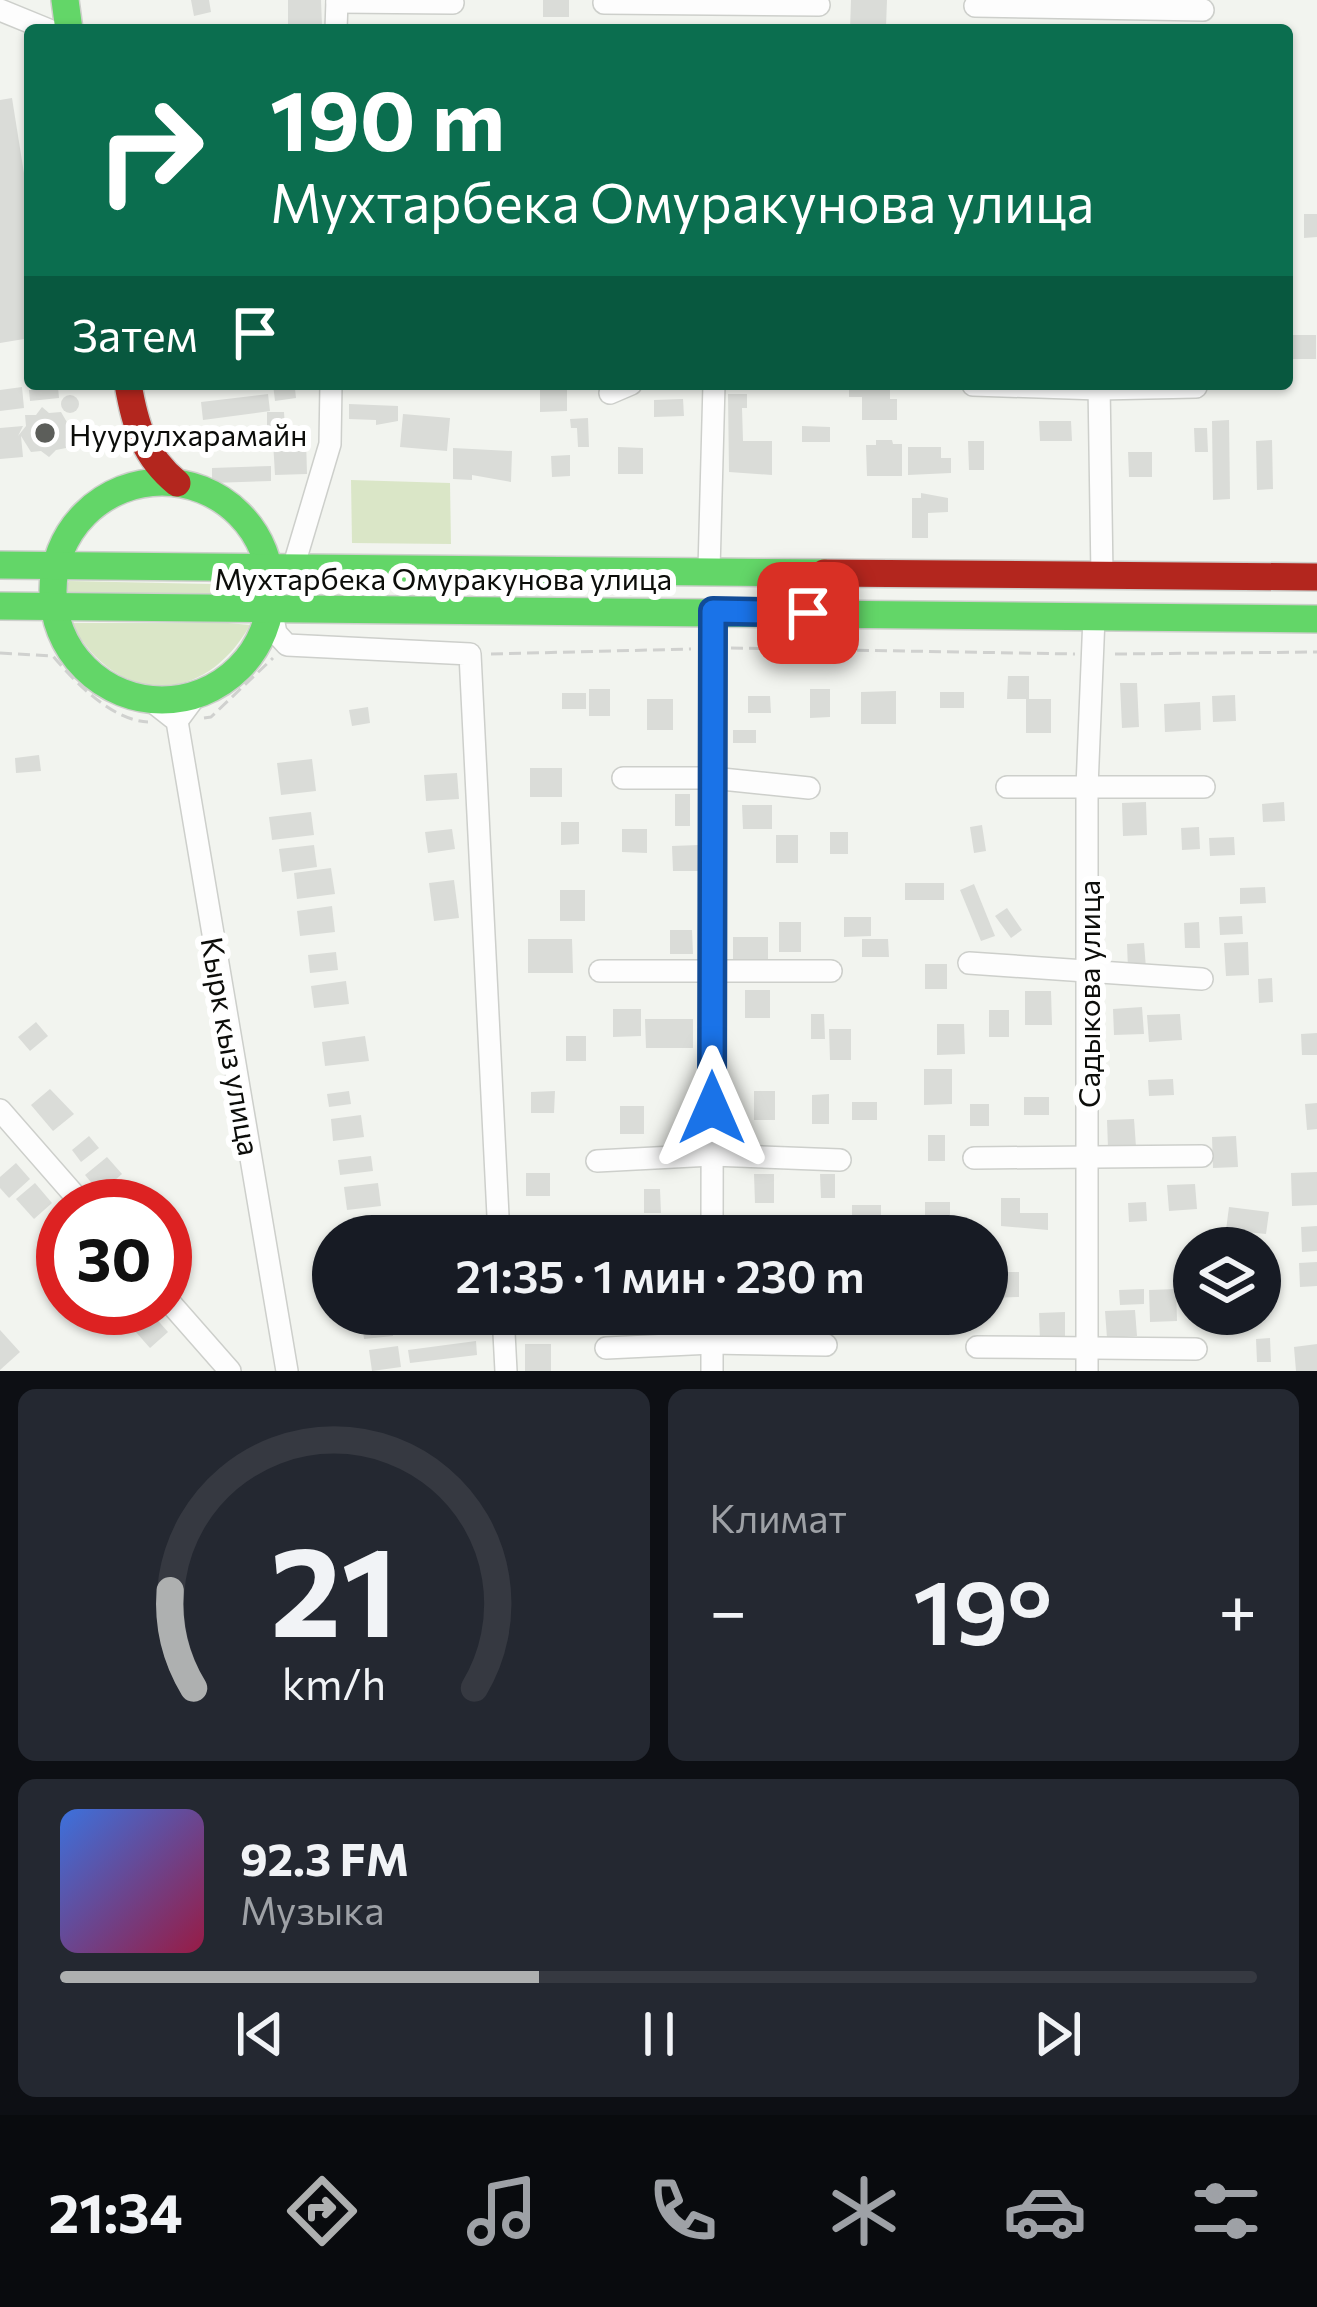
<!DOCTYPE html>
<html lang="ru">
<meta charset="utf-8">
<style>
:root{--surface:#171b24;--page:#242831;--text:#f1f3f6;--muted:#9ea1a6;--line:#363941;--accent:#aeb0b0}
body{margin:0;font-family:Commissioner,sans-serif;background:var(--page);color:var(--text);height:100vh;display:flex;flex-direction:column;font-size:45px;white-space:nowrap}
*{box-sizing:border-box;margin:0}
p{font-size:39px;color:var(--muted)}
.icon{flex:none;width:66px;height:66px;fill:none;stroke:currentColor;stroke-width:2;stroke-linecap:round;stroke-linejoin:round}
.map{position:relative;height:1371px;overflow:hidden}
.panel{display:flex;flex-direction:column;gap:18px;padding:18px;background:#0d0f14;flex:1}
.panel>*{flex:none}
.guide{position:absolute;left:24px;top:24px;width:1269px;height:366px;border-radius:12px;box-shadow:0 3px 9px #0004;background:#0b6e4f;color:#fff;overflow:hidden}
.tools{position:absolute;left:1173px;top:1227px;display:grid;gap:24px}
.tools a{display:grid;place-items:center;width:108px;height:108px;border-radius:50%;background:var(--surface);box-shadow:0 3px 9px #0004;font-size:60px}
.speed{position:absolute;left:36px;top:1179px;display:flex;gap:24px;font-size:60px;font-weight:700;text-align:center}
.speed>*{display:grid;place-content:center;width:156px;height:156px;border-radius:50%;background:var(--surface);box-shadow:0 3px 9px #0004;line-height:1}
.speed .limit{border:18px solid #d22;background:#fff;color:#111}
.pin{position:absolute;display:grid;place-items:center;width:102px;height:102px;color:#fff;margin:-51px;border-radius:24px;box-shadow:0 6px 18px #0006}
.me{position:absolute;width:132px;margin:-66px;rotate:0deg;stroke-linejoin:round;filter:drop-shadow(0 0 9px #0008)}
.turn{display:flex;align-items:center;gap:42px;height:252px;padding:0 48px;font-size:54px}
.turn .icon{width:156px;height:156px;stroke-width:2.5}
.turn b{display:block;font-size:84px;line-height:102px}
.then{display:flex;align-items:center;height:114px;padding:0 48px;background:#0003;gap:24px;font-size:45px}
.big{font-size:90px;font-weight:600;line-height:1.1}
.panel .widget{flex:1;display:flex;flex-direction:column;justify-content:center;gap:18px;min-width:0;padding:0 42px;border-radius:18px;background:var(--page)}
.panel .dial{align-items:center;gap:0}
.dial svg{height:312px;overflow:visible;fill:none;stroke:var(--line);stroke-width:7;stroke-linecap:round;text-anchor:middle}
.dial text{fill:var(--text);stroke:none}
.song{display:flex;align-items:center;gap:36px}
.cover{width:144px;height:144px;border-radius:18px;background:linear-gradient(135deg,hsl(220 70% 55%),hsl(340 70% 35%))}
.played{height:12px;border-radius:6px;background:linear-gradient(90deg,var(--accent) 40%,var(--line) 40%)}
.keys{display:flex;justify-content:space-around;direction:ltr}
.heat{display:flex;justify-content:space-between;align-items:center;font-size:66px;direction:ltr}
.panel .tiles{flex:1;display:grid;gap:18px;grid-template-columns:1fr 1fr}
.widget:last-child{grid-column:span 2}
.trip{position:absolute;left:312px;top:1215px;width:696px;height:120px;border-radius:60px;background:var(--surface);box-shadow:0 3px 9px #0004;font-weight:600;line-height:120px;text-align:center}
.menu{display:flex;height:192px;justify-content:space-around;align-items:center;background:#090b0e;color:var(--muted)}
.menu .icon{width:84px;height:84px}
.menu .on{color:var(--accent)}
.menu b{font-size:54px;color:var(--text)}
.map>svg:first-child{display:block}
</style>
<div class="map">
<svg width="1317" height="1371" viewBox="0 0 1317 1371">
<rect width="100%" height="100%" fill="#f2f4ef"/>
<g fill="#dae6c7">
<polygon points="351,480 450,483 451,544 352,543"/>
<polygon points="69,581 260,585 259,599 64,592"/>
<path d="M71 623H228L250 625C204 707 116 706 71 623Z"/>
</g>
<g fill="#dadcd8">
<polygon points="191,0 209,0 211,12 194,16"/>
<polygon points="288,0 321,0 322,26 288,26"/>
<rect x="543" y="0" width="26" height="17"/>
<polygon points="851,0 887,0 886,27 850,30"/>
<polygon points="12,98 30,211 30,338 0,343 0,100"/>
<polygon points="1304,214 1317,214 1317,237 1304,238"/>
<rect x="1287" y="335" width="29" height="24"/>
<polygon points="273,384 312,384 312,387 295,389 296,398 275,401"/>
<polygon points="540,384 567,384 567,411 540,412"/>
<polygon points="22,387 24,408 0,411 0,390"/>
<polygon points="58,387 59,398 30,401 29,390"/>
<polygon points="849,387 890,387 890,399 897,399 897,420 862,420 862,397 849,397"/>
<polygon points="268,394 270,411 203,420 201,402"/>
<polygon points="728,394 747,394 747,408 742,408 743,441 772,441 772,475 729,472"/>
<circle cx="70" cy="404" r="9"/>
<polygon points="683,399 684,416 654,417 654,400"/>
<polygon points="349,404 398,406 398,421 376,425 376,420 349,419"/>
<polygon points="42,407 49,413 61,412 72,431 66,438 66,448 56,450 49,457 41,451 31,452 21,436 23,457 0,459 0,428 23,426 18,436 26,426 25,415 36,415"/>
<polygon points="267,412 284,412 285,428 267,428"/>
<polygon points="403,414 450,418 447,451 400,447"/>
<polygon points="588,418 589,447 578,447 577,428 571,428 570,419"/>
<polygon points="1229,420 1230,499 1213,500 1212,421"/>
<polygon points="1039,421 1071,421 1072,441 1040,441"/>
<polygon points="802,426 830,427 830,442 802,442"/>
<polygon points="1194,428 1207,428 1208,452 1195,452"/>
<polygon points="306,439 307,474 275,475 273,441"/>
<polygon points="876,440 892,440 893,444 902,444 902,476 867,476 866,445 876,445"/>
<polygon points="1272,440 1273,489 1257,490 1256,441"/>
<polygon points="968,441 984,441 984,470 969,470"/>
<polygon points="618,447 643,448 643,474 618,474"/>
<polygon points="908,447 941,447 941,458 951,458 951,473 908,475"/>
<polygon points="453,448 512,451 511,482 472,475 472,480 453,479"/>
<polygon points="1128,452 1152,452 1152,477 1129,477"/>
<polygon points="570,455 570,476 552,477 551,456"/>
<polygon points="271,466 271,481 212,483 212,468"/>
<polygon points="921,493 948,498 948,512 928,513 928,538 912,538 912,498 921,498"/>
<polygon points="1008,676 1029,676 1029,699 1007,699"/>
<polygon points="1120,683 1137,683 1139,727 1122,728"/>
<rect x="589" y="689" width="21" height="27"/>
<polygon points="810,689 830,689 830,717 810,718"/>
<polygon points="896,691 896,724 861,724 861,692"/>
<rect x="940" y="692" width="24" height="16"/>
<rect x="562" y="693" width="24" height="16"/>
<polygon points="1235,695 1236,721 1213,722 1212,696"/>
<polygon points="748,696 770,696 771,713 748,713"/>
<rect x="647" y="699" width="26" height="31"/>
<rect x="1026" y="699" width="25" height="34"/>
<polygon points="1200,702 1201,730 1165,732 1164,704"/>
<polygon points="368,707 370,723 352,726 349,710"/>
<rect x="733" y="730" width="23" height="13"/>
<polygon points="39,755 41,771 16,773 15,758"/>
<polygon points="312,759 316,791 281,795 277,763"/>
<rect x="530" y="768" width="32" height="29"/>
<polygon points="457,773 459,799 426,801 424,775"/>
<rect x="675" y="794" width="15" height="32"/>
<polygon points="1146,802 1147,835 1123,836 1122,803"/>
<polygon points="1284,802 1285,821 1263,822 1262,804"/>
<polygon points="742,805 772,805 772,829 743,829"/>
<polygon points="311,812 314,835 272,840 269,817"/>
<polygon points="561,822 579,822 579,844 561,845"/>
<polygon points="982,825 986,851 974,853 970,827"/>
<polygon points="1199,827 1200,849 1182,850 1181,828"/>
<polygon points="452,829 455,849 428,853 425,832"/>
<polygon points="622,829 647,829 647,853 622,852"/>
<rect x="830" y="832" width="18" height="22"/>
<rect x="776" y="835" width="22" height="28"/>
<polygon points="1234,837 1235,855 1210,856 1209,838"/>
<polygon points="314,845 317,867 282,872 279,849"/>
<polygon points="699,845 699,871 673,871 672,846"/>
<polygon points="331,868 335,894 297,899 294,873"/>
<polygon points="454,880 459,918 434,921 429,883"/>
<rect x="905" y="883" width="39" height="17"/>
<polygon points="974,884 995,936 981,941 960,890"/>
<polygon points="1265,887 1266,903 1240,904 1240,888"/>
<rect x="560" y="890" width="25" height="31"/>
<polygon points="332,906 335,932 300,936 297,911"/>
<polygon points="1007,908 1022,930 1011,938 995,916"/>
<polygon points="1242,916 1243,934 1220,935 1219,917"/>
<polygon points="844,917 871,917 871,936 844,937"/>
<rect x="779" y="922" width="22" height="30"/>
<polygon points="1199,922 1200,948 1185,948 1184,923"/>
<polygon points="670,930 692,930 693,954 670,954"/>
<rect x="733" y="937" width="35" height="29"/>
<polygon points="528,939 572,939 573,973 528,973"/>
<polygon points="862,939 888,939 889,957 862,957"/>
<polygon points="1248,942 1249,975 1226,976 1224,943"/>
<polygon points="1144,943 1146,968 1128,969 1127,944"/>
<polygon points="336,952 338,970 310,973 308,955"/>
<rect x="925" y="964" width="22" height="25"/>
<polygon points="1272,978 1273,1002 1259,1003 1258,979"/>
<polygon points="346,981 349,1004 314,1008 311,986"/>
<rect x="745" y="990" width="25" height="28"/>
<polygon points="1025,991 1051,991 1052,1025 1025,1025"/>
<polygon points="1142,1007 1144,1034 1114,1035 1113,1009"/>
<polygon points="613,1009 641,1009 641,1036 613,1037"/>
<rect x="989" y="1010" width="20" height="27"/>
<polygon points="811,1014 824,1014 825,1039 811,1039"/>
<polygon points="1180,1014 1182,1040 1149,1042 1147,1015"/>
<polygon points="645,1019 693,1019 693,1048 646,1048"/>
<polygon points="36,1022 48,1036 30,1051 18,1037"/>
<polygon points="937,1024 964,1024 965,1054 937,1055"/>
<polygon points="829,1029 851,1029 851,1060 830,1060"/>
<polygon points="1317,1033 1317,1055 1302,1055 1301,1034"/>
<polygon points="365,1036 369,1061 325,1066 322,1042"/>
<rect x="566" y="1036" width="20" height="25"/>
<polygon points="924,1069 952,1069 952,1104 924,1105"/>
<polygon points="1173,1079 1174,1095 1149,1096 1148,1080"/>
<polygon points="50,1089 74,1114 53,1131 31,1105"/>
<polygon points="349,1091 351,1104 329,1107 327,1094"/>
<polygon points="555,1091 554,1113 531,1113 531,1092"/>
<rect x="754" y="1091" width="21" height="29"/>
<polygon points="829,1094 829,1124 812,1124 812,1095"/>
<rect x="1024" y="1097" width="25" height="18"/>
<rect x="852" y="1102" width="25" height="18"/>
<polygon points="1317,1103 1317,1129 1307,1130 1305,1104"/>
<rect x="970" y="1104" width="19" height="22"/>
<rect x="620" y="1106" width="24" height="28"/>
<polygon points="361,1115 364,1137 333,1141 331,1119"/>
<polygon points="1134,1119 1136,1147 1108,1148 1107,1120"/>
<rect x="928" y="1135" width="17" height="26"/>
<polygon points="89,1136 99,1148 81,1162 72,1150"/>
<polygon points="1236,1136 1238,1167 1213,1168 1212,1137"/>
<polygon points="371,1156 373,1171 340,1175 338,1160"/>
<polygon points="107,1157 122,1174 100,1193 85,1175"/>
<polygon points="16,1163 30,1179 9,1198 0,1188 0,1177"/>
<polygon points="1317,1172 1317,1205 1292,1206 1291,1173"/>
<rect x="526" y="1173" width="24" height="23"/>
<polygon points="754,1174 774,1174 774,1203 755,1203"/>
<polygon points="820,1174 835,1174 835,1198 821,1198"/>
<polygon points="35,1183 52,1203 34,1219 16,1199"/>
<polygon points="378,1183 381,1206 347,1210 344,1187"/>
<polygon points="1195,1184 1197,1209 1169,1211 1167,1185"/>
<polygon points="644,1189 660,1189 661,1213 644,1213"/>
<polygon points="141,1190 151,1203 122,1206"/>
<polygon points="1001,1198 1020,1198 1020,1213 1048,1213 1048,1230 1001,1226"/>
<rect x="925" y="1202" width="25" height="14"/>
<polygon points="1146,1202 1147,1221 1129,1222 1128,1203"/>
<rect x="852" y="1205" width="29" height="31"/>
<polygon points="1229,1207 1269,1212 1266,1234 1226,1230"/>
<polygon points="370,1218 372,1236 347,1236 345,1221"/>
<rect x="627" y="1219" width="15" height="17"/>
<polygon points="1317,1226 1317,1251 1302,1252 1301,1227"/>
<polygon points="1317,1262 1317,1286 1300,1287 1299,1263"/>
<polygon points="987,1272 1019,1272 1019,1297 987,1298"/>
<polygon points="1144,1289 1144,1304 1120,1305 1119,1290"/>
<polygon points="1176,1289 1177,1321 1150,1322 1149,1290"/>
<polygon points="1135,1310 1137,1336 1107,1338 1105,1311"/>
<polygon points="1065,1312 1065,1341 1040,1341 1039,1313"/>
<polygon points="361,1314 391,1314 393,1336 364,1339"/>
<polygon points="646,1314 672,1314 673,1340 646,1340"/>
<polygon points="153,1315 168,1332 150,1348 135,1331"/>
<rect x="903" y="1315" width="29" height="15"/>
<polygon points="0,1330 20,1352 0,1370"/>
<polygon points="1270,1338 1271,1362 1257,1362 1256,1339"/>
<polygon points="476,1341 477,1355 410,1363 408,1350"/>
<rect x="525" y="1344" width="26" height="27"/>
<polygon points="1317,1344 1317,1371 1296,1371 1294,1347"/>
<polygon points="398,1346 401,1367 372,1371 369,1350"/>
</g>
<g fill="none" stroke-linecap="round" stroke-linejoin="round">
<defs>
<g id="street">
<polyline points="337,2 453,3"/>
<polyline points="604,3 819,5"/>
<polyline points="975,6 1203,10"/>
<polyline points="0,10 49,30"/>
<polyline points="336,30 337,0"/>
<polyline points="1099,384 1102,575"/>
<polyline points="973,385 1099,389 1196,387"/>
<polyline points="610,393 631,384"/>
<polyline points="293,568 330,444 331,384"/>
<polyline points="709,570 714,384"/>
<polyline points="271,609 276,633 287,645 470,654 499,1236"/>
<polyline points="149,699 177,721 287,1371"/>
<polyline points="177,721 197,694"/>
<polyline points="623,778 712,778 809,788"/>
<polyline points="1007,787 1204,787"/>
<polyline points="969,963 1202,979"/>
<polyline points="600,971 831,971"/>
<polyline points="0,1110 84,1206"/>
<polyline points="974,1158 1202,1156"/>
<polyline points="597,1161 712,1155 840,1160"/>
<polyline points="712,1236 713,611"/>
<polyline points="165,1297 230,1371"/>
<polyline points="503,1314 506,1371"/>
<polyline points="977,1347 1196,1349"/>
<polyline points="606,1348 712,1343 826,1345"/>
<polyline points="712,1371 712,1314"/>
<polyline points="1087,1371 1087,787 1094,617"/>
</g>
<g id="fast">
<polyline points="65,0 69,30"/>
<circle cx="162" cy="591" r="109"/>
<polyline points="0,565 824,573"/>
<polyline points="0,606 1317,619"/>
</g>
<g id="jam">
<path d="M128 384C135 425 144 456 177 483"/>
<polyline points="824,573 1317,577"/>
</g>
</defs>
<use href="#street" stroke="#cdcfcb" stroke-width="24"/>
<use href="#fast" stroke="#cdcfcb" stroke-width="30"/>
<use href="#jam" stroke="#cdcfcb" stroke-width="30"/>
<g stroke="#d0d1cf" stroke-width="3" stroke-dasharray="12 6" stroke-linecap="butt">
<polyline points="731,648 1075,654"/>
<path d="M0 653 53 656C75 682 111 720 148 722"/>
<polyline points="491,654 691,649"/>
<polyline points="1115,654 1317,652"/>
<polyline points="204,718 211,717 273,658"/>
</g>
<use href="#street" stroke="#fdfdfd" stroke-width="21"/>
<use href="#fast" stroke="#63d668" stroke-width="27"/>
<use href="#jam" stroke="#b3261e" stroke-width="27"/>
</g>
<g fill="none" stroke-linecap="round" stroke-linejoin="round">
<defs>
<polyline id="route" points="712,1108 713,611 808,613"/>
</defs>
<use href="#route" stroke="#114b97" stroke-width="30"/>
<use href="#route" stroke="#1a73e8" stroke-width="21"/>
</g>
<circle fill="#5c5e5a" stroke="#fff" stroke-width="4.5" cx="45" cy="433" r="12"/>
<g text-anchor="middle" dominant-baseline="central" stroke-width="12" stroke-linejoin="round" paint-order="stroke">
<g font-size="30" fill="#0c0d0a" stroke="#fff" text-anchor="start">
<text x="69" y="433">Нуурулхарамайн</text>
</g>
<g font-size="30" fill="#0c0d0a" stroke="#fff">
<text x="443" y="577">Мухтарбека Омуракунова улица</text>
<text transform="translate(1087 994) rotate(-90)">Садыкова улица</text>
<text transform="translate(232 1046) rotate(80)">Кырк кыз улица</text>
</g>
</g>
</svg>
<div class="tools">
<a><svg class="icon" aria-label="layers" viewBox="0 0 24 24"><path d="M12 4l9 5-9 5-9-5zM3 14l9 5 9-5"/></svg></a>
</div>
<div class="speed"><div class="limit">30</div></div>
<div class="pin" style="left:808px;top:613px;background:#d93025"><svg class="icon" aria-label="arrive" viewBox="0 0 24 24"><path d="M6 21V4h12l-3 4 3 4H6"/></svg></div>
<svg class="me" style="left:712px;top:1108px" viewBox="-20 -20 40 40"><path d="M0-17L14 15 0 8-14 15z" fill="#1a73e8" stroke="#fff" stroke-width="4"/></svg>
<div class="trip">21:35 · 1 мин · 230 m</div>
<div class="guide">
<div class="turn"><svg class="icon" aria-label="right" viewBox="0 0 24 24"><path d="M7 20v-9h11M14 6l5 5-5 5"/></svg><div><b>190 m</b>Мухтарбека Омуракунова улица</div></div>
<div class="then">Затем<svg class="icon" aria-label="arrive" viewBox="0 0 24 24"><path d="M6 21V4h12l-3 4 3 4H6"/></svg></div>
</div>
</div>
<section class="panel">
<div class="tiles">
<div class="widget dial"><svg viewBox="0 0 100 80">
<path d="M14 69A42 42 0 1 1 86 69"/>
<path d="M14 69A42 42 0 0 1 8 44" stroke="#aeb0b0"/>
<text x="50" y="56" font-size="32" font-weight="700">21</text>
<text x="50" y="72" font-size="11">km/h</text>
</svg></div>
<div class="widget"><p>Климат</p>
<div class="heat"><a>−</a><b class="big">19°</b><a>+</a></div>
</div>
<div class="widget">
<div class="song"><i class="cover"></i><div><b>92.3 FM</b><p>Музыка</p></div></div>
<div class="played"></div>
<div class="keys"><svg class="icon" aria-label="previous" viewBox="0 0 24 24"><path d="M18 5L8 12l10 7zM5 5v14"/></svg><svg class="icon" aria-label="pause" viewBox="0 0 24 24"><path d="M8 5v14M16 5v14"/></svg><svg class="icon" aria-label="next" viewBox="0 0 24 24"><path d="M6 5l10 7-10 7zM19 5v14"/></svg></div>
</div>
</div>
</section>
<nav class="menu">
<b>21:34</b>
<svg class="icon on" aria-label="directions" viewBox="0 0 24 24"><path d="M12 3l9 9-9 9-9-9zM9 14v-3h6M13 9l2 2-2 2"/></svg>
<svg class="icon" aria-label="music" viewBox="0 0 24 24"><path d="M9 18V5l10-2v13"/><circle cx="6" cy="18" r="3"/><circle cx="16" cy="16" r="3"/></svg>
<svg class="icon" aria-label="phone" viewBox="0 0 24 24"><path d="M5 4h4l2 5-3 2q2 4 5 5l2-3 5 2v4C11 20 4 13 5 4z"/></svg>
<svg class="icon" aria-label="climate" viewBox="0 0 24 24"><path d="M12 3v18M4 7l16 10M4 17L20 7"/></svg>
<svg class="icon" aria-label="car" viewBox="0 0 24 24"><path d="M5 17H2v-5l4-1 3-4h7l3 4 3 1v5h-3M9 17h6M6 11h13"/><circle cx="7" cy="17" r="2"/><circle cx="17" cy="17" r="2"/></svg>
<svg class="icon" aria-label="filters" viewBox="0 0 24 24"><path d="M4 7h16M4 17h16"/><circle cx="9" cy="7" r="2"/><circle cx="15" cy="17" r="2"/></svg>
</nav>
